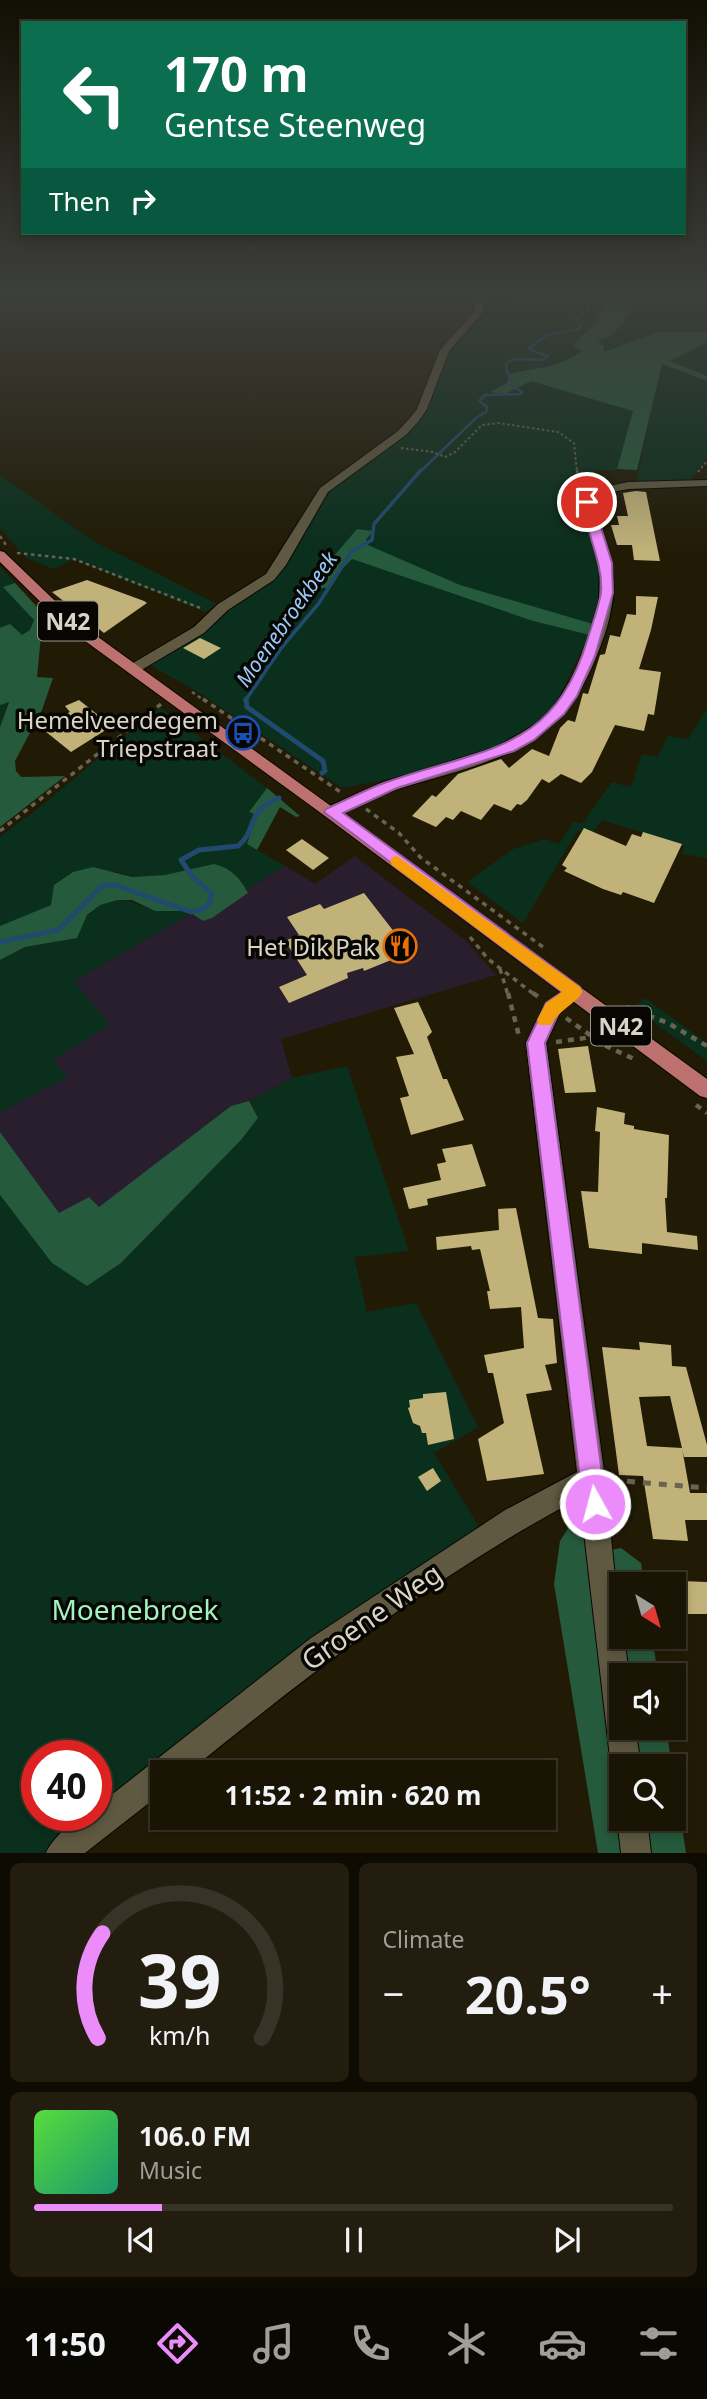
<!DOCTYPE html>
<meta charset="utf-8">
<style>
:root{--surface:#191404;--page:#221d0e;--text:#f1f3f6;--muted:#9f9e9a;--line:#373326;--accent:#ec8cfb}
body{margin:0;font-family:"Noto Sans",sans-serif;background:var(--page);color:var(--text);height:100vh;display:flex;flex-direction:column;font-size:26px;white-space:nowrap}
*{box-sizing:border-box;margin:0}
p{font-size:23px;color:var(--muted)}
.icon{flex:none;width:38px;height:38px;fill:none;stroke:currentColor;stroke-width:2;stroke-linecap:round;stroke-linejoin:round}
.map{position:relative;height:1853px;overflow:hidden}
.sheet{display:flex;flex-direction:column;gap:10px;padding:10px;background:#0e0b02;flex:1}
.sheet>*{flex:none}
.guide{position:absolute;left:21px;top:21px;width:665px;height:214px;border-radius:0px;box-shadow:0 4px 10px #0003,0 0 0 2px var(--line);background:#0b6e4f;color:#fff;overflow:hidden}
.needle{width:46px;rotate:143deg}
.fabs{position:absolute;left:609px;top:1572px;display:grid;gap:14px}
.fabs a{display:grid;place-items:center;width:77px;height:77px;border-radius:0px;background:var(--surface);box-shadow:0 4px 10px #0003,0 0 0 2px var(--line);font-size:35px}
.speed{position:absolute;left:21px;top:1740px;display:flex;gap:14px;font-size:35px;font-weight:700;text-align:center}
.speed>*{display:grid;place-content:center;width:91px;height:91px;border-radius:50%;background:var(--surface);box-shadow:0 4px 10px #0003,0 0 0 2px var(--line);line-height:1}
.speed .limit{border:10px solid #d22;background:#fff;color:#111}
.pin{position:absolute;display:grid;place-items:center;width:60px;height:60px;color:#fff;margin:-30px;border:4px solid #fff;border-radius:50%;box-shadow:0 2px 7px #0007}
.me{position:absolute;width:77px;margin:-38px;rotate:353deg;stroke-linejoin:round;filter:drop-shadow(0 0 5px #0008)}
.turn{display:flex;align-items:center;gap:24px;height:147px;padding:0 28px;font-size:32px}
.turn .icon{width:91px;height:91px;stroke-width:2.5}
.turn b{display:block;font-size:49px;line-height:60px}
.then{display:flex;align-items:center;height:66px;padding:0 28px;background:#0003;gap:14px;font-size:26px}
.big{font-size:52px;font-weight:700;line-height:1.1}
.sheet .card{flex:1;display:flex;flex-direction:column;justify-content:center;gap:10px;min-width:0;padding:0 24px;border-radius:10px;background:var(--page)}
.sheet .dial{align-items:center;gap:0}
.dial svg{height:182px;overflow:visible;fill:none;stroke:var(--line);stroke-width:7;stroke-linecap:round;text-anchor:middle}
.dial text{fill:var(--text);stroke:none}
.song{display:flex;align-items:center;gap:21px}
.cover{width:84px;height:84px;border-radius:10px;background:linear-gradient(135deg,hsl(110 70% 55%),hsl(160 70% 35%))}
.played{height:7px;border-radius:4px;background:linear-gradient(90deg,var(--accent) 20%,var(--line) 20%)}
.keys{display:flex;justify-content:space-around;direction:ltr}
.heat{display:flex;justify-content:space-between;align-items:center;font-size:38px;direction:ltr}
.sheet .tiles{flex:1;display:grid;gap:10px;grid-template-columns:1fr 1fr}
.card:last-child{grid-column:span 2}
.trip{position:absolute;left:150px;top:1760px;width:406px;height:70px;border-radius:0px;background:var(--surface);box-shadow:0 4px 10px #0003,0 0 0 2px var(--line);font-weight:700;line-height:70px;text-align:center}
.dock{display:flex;height:112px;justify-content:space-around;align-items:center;background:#0a0802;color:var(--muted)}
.dock .icon{width:49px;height:49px}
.dock .current{color:var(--accent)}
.dock b{font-size:32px;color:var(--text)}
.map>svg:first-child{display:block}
</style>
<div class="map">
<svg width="707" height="1853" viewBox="0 0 707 1853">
<rect width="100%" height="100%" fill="#211b06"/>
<polygon fill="#281e2d" points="355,856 466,941 496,975 281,1039 292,1078 249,1101 231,1106 99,1208 89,1197 59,1214 0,1132 0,1112 67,1077 53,1060 74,981 192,913 203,921 212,918 248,893 246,890 285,866 315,884"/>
<g fill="#0a2f1c">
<path d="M523 293H707V376L670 361 663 364 707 381V457L690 481 636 483 650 416 633 411 617 470H594L597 482 612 484 595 487 583 497C583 531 606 560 600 595 597 618 587 640 577 660 567 681 556 707 538 723 498 757 395 778 342 788L198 692 150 665 201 634 222 614 269 583 288 562 332 488 405 434 447 351 485 316 486 310Z"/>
<polygon points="0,475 92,540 217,604 205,612 73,559 54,569 26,558 0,528"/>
<polygon points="0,566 15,583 34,620 0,727"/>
<polygon points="160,707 267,788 249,812 256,815 247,844 285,866 246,890 241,881 165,875 132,877 114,871 25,918 0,926 0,837 45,803"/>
<polygon points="707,709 707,858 682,854 684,846 602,820 591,835 578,830 523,923 467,882 513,849 545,839 559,844 574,821 582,824 612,782 631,787 642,754 658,757 667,736 688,739"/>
<path d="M118 900C137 900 143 909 157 910 170 912 180 907 192 913L74 981 110 1025 53 1060 68 1077 0 1112V960L25 947 56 942 100 905Z"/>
<polygon points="645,998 707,1043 707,1061 634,1008"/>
<polygon points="347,1066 409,1251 354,1257 367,1312 416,1303 478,1427 434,1453 481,1530 96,1812 96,1755 37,1755 37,1815 93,1815 46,1853 0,1853 0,1195 52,1263 87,1286 121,1263 241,1140 258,1118 249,1101 292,1078"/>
</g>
<g fill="#255a3c">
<path d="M598 293H644C628 311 621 337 597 341L604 346V352L660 332H707V342L670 361 707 376V381L662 364 637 470 617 469 633 411 531 381 505 394 490 392 508 382V375C517 370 544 369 557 364 565 361 574 356 582 352L573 345 595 324 607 301 596 295Z"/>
<polygon points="357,529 373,531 366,540 368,545 460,585 593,624 590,635 533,621 352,559 332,579 329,588 319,588 315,583 321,571"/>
<polygon points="15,583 50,621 41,636 37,677 53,678 42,710 15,761 16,771 21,777 65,776 0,827 0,727 9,702 0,705 0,628 10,624 22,635 30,630 34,620 3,587"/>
<polygon points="267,788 300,816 296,817 280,807 257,850 247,844 256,815 249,812"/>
<path d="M214 864C231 868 240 878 248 893L212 918 203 921 188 911H155L132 900H118L100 905 87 915 77 938 25 947 0 960V926L51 905 54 885 73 872 93 867 132 877 165 875Z"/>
<polygon points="249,1101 258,1118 241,1140 121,1263 87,1286 52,1263 0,1195 0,1132 59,1213 89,1197 99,1207 231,1106"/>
<polygon points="572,1522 589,1535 596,1553 621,1548 641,1563 644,1584 621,1584 621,1636 652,1636 658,1675 621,1675 621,1727 666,1727 672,1766 621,1766 621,1818 674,1818 674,1775 686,1853 598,1853 554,1584 560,1541"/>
</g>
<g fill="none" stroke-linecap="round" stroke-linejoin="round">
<polyline stroke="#214a6e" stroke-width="2.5" points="420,472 476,418 486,412 487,407 479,401 485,395 521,394 522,392 511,385 512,377 507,372 506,363 515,359 543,360 548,356 528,349 547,335 579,329 581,325 575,319 589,308 581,296 606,293"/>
<polyline stroke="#214a6e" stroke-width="3.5" points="245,701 282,647 319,603 352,551 372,540 374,524 421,470"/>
<g stroke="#214a6e" stroke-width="5">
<polyline points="246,699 247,707 323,761 325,771 322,773"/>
<path d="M0 942 58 930 102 886 115 885 191 912C202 910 211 907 212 894L192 876 181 860 199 850 238 846C258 830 244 812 279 798"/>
</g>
</g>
<g fill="#c1b27a">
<polygon points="636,491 646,492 660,561 634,560 632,545 617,545 611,525 619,525 617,516 628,516 623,493"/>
<polygon points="87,580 144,601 147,603 104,633 52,592"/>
<polygon points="636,596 658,597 651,630 639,669 661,672 654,715 648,714 644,731 615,725 592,772 581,783 561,774 549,783 542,779 527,800 521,805 517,804 511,811 494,804 481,820 461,811 453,820 446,817 436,827 412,816 432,795 436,797 458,774 501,759 509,768 532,749 549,756 560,728 568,720 575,722 583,693 588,694 600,655 605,654 610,635 620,637 627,614 636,615"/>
<polygon points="200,638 221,648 204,659 183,648"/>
<polygon points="79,700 112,726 71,752 40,727 70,712 65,706"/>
<polygon points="584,828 626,846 632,834 641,837 643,832 682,844 654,903 623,892 621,895 603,889 564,871 567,868 562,865"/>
<polygon points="302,839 329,858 313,870 286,850"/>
<polygon points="364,893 412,955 397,960 396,958 364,971 363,968 347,973 348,978 289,1003 279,987 307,975 285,941 299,935 287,917 320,904 324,909"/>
<polygon points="418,1002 432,1032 427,1037 443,1079 447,1079 464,1120 411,1135 400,1098 409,1096 396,1057 414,1054 394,1008"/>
<polygon points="588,1046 596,1092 565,1093 558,1049"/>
<polygon points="597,1107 625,1113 624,1124 634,1126 634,1129 669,1135 667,1198 665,1198 667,1232 697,1236 698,1250 642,1243 642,1254 589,1248 581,1191 598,1192 600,1132 595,1131"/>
<polygon points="472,1144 486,1186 427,1199 428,1205 409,1209 403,1188 441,1180 437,1164 446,1162 442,1149"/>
<polygon points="516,1208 538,1318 553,1319 557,1363 545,1365 552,1390 526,1394 544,1474 487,1481 478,1439 504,1423 493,1373 488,1373 484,1355 524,1348 521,1307 490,1309 487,1291 490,1291 480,1249 472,1250 471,1246 437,1250 436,1237 499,1230 498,1209"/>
<polygon points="639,1342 671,1345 672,1366 686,1367 707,1445 707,1457 684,1457 670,1396 639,1397 647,1446 682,1448 690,1493 707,1493 707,1520 685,1520 688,1541 653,1539 643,1476 619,1475 602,1347 640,1350"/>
<polygon points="446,1392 454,1439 428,1445 426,1433 422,1433 420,1426 413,1423 408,1408 410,1407 409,1400 423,1398 423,1394"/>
<polygon points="433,1468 441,1481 427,1491 418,1477"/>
<polygon points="681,1581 707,1582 707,1614 686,1614"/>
</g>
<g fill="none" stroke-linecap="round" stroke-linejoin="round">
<defs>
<g id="minor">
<polygon points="472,293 480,293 484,311 449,351 427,409 418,422 406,435 328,492 286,565 274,580 228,610 204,633 138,672 128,672 128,666 194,627 218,604 266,574 320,488 398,431 410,418 417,409 440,350 475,311"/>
<path d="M707 480V486L628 489 596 495C589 521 612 551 613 577 615 602 608 628 599 650 566 740 510 757 425 781 406 786 387 792 369 800 358 805 347 812 336 816 330 818 331 817 325 816L323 812 325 808 381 783 497 747 536 724 553 709 581 663 599 600 600 564 583 506 587 491 628 482Z"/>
<path d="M574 985 581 987 583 992 560 1013 546 1043 605 1478 621 1636H624L629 1675H621V1727H635L641 1766H621V1779L616 1776 611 1766 580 1498C438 1573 311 1673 187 1773H163V1792L85 1853H46C53 1836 78 1815 96 1815V1807L311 1638 505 1510 577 1472 526 1043 546 1003Z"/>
<polygon points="621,1808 621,1818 647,1818 651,1853 621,1853 617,1818"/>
</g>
<polygon id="major" points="0,551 4,552 76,621 707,1079 707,1098 700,1096 325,816 66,627 0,562"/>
</defs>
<use href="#minor" stroke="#0b0600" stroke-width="2"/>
<use href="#major" stroke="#0b0600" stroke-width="2"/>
<g stroke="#696452" stroke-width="2" stroke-dasharray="2.5 2.5" stroke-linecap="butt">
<polyline points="401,448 433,452 445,457 455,452 482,425 498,423 558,432 574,443 577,472"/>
<polyline points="698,472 707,461"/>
</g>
<g stroke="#696452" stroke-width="2.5" stroke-dasharray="3.5 3.5" stroke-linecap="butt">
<polyline points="577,470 580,487"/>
<polyline points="0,536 6,545"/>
<polyline points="17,553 74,559 203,609"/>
<polyline points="192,692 205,701"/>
</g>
<g stroke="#696452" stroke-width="3.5" stroke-dasharray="5 5" stroke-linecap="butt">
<polyline points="203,699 342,793"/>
<polyline points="366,809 399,833 420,857 547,950"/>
<polyline points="0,831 161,704"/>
<polyline points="470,937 488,959 535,995"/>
<polyline points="500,969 508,995"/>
</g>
<g stroke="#696452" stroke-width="4.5" stroke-dasharray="6 6" stroke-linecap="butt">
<polyline points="508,993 519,1036"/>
<polyline points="533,993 540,998"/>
<polyline points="626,1007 668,1023 707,1046"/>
<polyline points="566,1018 604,1045 634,1059"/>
<polyline points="556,1042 592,1037 600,1029"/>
<polyline points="696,1105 707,1113"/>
</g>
<polyline stroke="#696452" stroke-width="5" stroke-dasharray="8 8" stroke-linecap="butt" points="611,1480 707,1488"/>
<use href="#minor" fill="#5f5942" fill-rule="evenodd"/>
<use href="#major" fill="#bd716e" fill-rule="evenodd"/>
</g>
<linearGradient id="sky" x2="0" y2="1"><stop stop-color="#120f03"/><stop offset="0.53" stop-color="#3d3f3b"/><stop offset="1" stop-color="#3d3f3b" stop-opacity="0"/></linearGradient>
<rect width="707" height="552" fill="url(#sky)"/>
<path fill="#ec8cfb" stroke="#995ba3" stroke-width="2" d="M584 499 593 502 612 563 613 593 595 656 577 696 564 714 534 740 514 751 397 788 343 813 580 987 583 992 559 1012 545 1043 606 1504 603 1512 595 1516 587 1512 583 1504 527 1043 546 1003 562 992 324 812 326 809C347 800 368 788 390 781 486 747 554 752 588 638 592 624 599 607 601 592 604 561 580 520 584 499Z"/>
<path fill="#f59e0b" d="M397 856 580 987 583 992C574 1005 559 1010 551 1025H539L537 1020 546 1003 562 992 392 865 390 861 392 857Z"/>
<defs>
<symbol id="bus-ring" viewBox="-11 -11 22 22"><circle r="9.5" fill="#080602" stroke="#1a4fb4" stroke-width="1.5"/><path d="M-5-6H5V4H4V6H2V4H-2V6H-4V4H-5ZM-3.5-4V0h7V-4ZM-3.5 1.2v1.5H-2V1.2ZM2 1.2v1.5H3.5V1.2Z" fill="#1a4fb4"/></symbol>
<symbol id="restaurant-ring" viewBox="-11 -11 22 22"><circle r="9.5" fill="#080602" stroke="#e8710a" stroke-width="1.5"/><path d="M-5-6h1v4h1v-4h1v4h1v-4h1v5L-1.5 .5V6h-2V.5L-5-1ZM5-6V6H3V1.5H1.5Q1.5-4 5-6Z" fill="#e8710a"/></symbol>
</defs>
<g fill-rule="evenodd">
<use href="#bus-ring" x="224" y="714" width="38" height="38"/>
<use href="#restaurant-ring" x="381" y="927" width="38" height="38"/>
</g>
<g text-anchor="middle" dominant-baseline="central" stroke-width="7" stroke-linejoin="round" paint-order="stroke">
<g font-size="21" font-style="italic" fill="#98c9f9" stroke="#080602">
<text transform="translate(286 619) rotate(-55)">Moenebroekbeek</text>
</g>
<g fill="#080602" stroke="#9a968c" stroke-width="2">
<rect x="38" y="601.5" width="60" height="39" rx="5"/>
<rect x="591" y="1006.5" width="60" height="39" rx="5"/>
</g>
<g font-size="23" font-weight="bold" fill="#d8d4c7">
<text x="68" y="621">N42</text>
<text x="621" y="1026">N42</text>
</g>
<g font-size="24" fill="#d8d4c7" stroke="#080602" text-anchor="end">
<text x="218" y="719">Hemelveerdegem<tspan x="218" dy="28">Triepstraat</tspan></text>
<text x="376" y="946">Het Dik Pak</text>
</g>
<g font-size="28" fill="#a1f3c0" stroke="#080602">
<text x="135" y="1609">Moenebroek</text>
</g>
<g font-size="28" fill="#d8d4c7" stroke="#080602">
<text transform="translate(371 1616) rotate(-35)">Groene Weg</text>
</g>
</g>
</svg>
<div class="fabs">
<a><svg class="needle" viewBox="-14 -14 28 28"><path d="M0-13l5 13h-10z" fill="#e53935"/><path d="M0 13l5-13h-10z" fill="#9f9e9a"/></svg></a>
<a><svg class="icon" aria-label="sound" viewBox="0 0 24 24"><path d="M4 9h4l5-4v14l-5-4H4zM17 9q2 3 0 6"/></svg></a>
<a><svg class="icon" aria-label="search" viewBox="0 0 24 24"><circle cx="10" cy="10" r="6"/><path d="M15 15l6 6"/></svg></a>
</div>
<div class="speed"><div class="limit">40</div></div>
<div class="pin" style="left:587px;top:502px;background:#d93025"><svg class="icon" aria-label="arrive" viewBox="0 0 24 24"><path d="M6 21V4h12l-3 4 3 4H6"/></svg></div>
<svg class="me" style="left:595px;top:1504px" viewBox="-20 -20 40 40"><circle r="17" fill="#ec8cfb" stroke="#fff" stroke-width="3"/><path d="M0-11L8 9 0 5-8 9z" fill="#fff"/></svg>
<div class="trip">11:52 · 2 min · 620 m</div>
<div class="guide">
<div class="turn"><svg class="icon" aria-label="left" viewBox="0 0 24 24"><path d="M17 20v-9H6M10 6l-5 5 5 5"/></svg><div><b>170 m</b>Gentse Steenweg</div></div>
<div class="then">Then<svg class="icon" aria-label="right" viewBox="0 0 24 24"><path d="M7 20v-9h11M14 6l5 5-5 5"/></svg></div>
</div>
</div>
<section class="sheet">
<div class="tiles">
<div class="card dial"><svg viewBox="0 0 100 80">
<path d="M14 69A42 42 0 1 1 86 69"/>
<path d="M14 69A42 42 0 0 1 16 23" stroke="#ec8cfb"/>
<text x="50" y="56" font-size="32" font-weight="700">39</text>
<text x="50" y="72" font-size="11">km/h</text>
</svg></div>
<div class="card"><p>Climate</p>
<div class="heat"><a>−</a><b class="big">20.5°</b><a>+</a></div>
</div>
<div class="card">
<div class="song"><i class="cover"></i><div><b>106.0 FM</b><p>Music</p></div></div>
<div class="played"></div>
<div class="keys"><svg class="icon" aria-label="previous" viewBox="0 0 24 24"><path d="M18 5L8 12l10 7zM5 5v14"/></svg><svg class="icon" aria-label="pause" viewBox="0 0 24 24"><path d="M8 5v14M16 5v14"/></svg><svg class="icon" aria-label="next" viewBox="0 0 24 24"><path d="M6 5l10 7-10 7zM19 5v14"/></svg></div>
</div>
</div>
</section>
<nav class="dock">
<b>11:50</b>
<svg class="icon current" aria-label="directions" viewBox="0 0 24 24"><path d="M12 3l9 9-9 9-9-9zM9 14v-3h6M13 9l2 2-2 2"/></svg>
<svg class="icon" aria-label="music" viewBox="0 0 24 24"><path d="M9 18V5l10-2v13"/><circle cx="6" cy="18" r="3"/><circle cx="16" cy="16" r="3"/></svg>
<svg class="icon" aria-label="phone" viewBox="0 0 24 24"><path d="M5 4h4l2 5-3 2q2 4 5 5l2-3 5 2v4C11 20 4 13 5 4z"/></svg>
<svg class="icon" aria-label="climate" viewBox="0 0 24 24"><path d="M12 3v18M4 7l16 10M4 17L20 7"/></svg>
<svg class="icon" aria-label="car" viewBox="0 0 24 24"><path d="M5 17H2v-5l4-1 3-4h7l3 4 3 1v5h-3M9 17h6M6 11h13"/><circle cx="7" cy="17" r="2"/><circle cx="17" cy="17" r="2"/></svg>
<svg class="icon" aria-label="filters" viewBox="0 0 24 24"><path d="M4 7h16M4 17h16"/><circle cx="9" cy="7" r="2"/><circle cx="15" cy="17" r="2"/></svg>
</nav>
